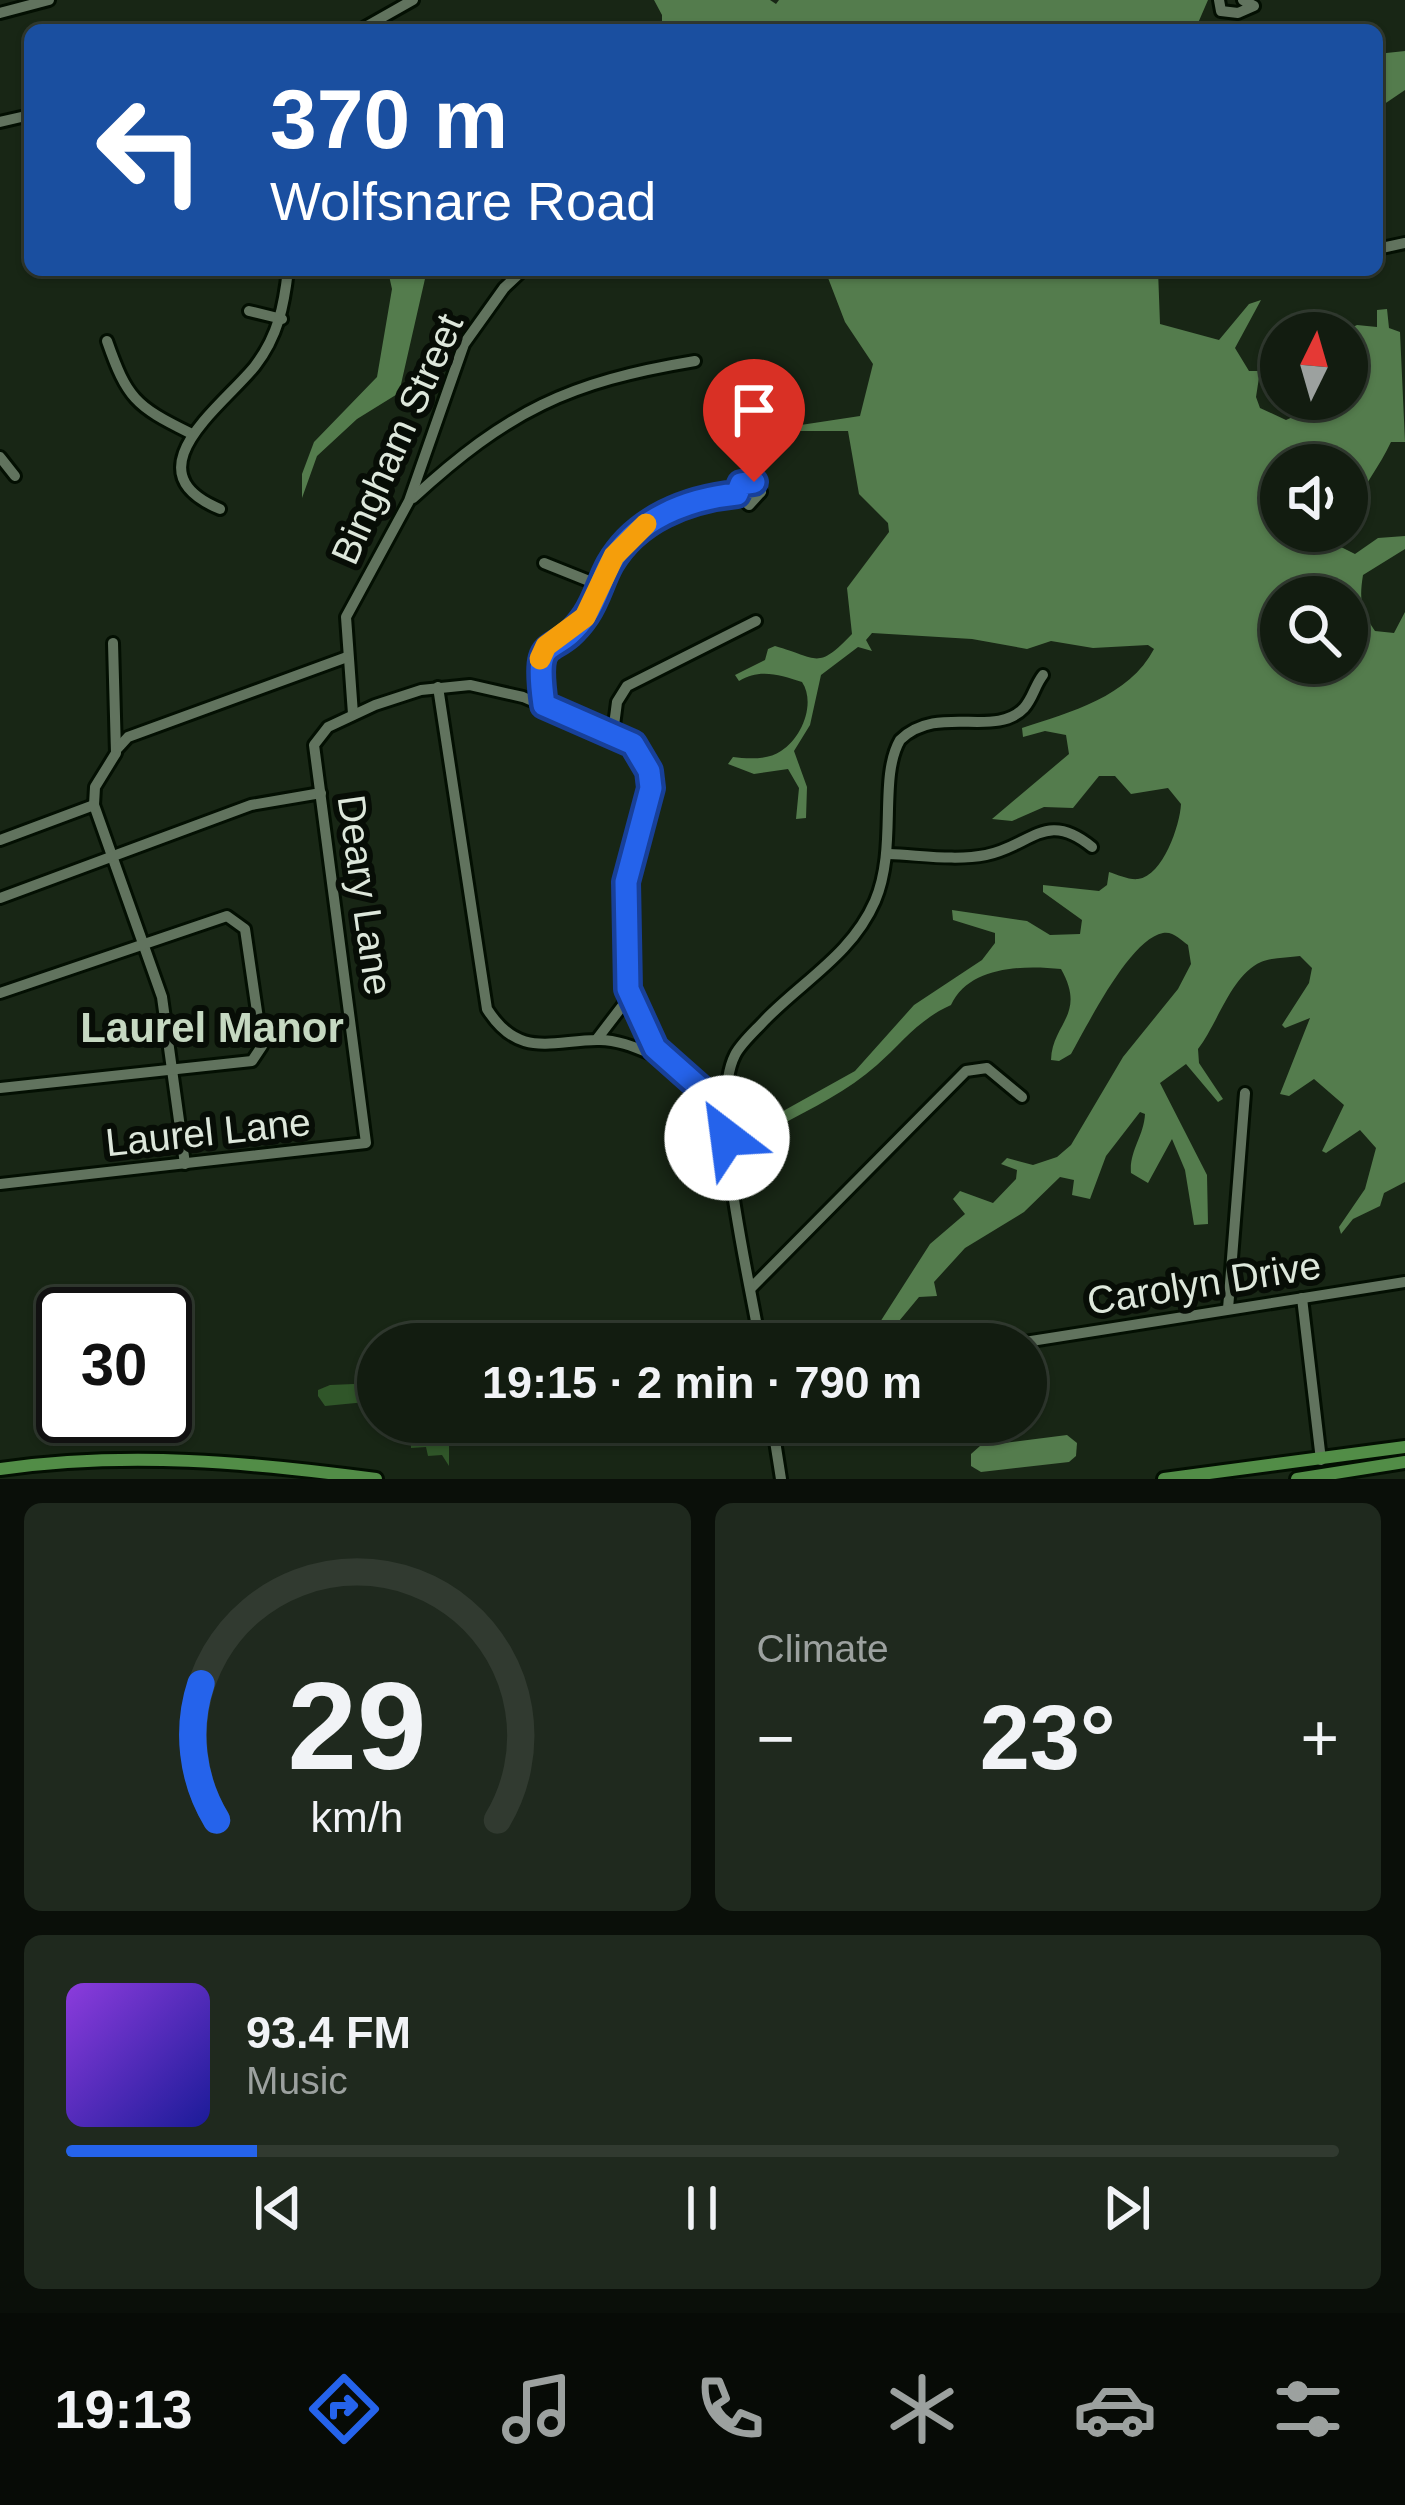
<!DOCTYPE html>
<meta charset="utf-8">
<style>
:root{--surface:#121c10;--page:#1f291e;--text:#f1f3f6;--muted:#9ca19f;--line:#313a30;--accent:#2563eb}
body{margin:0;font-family:Arial,sans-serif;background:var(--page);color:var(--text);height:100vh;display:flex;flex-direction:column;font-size:45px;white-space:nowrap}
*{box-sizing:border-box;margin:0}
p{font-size:39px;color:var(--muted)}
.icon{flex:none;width:66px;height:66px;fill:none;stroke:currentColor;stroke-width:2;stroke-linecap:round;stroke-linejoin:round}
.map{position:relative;height:1479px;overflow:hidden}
.panel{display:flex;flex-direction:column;gap:24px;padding:24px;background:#0a0f09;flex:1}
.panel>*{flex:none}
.top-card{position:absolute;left:24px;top:24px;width:1359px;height:252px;border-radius:18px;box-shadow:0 3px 9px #0004,0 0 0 3px var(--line);background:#1a4fa0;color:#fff;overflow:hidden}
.needle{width:78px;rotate:5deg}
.buttons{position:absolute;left:1260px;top:312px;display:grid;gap:24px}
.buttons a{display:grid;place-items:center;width:108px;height:108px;border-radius:50%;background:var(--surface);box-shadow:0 3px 9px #0004,0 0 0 3px var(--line);font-size:60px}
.speed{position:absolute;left:36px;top:1287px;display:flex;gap:24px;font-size:60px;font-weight:700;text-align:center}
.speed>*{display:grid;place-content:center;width:156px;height:156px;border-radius:50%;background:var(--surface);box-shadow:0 3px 9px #0004,0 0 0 3px var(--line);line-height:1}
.speed .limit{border:6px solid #111;border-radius:18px;background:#fff;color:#111}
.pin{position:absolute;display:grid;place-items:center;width:102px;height:102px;color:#fff;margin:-123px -51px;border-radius:50% 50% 50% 0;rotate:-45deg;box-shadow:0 0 12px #0007}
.pin .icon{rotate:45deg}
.me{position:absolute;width:132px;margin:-66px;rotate:330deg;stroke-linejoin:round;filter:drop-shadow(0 0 9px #0008)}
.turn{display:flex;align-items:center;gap:42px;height:252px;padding:0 48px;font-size:54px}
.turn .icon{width:156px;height:156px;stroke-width:2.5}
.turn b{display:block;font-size:84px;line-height:102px}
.big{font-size:90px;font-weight:800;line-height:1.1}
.panel .tile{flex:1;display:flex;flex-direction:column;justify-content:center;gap:18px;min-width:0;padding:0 42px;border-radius:18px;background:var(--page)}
.panel .dial{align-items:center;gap:0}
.dial svg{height:312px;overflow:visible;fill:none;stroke:var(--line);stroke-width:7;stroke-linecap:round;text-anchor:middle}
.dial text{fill:var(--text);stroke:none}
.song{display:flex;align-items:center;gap:36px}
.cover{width:144px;height:144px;border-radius:18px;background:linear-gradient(135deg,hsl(270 70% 55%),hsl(240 70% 35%))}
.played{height:12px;border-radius:6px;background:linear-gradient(90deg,var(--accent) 15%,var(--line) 15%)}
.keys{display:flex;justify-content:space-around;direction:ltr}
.heat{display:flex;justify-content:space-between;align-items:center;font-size:66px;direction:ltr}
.panel .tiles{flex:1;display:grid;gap:24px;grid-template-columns:1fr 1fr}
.tile:last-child{grid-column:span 2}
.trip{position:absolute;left:357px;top:1323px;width:690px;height:120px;border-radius:60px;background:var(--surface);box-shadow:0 3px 9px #0004,0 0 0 3px var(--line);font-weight:800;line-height:120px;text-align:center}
.tab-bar{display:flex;height:192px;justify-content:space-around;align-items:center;background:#070b06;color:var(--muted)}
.tab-bar .icon{width:84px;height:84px}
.tab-bar .on{color:var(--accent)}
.tab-bar b{font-size:54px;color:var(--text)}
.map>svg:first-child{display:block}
</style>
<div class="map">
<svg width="1405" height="1479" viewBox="0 0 1405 1479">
<rect width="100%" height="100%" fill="#182615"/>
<g fill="#547c4d" fill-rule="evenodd">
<polygon points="654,0 770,0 776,4 779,0 1208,0 1195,30 662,30 662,15"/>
<polygon points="1405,51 1405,90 1377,109 1377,54"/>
<polygon points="427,270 399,393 357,419 317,456 302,498 302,474 314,442 377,377 392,289 388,271"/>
<path d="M825 270H1158L1160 324 1219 340 1249 304 1261 300 1235 348 1249 371H1260L1256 397 1260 408 1286 420 1295 416 1302 399 1331 404 1347 399 1349 329 1357 325 1377 327V310L1387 309 1389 328 1400 332 1405 442H1391C1377 472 1356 494 1347 526V465H1281V531H1346L1341 547 1355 554 1378 538 1405 536V549L1363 575C1359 600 1361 611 1375 631L1394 633 1405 612V1182L1384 1193 1380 1206 1353 1219 1341 1234 1339 1227 1365 1189 1376 1148 1360 1130 1326 1153 1322 1151 1344 1105 1314 1079 1289 1096 1280 1094 1310 1018 1285 1028 1282 1025 1309 983 1312 968 1300 956C1288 958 1272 957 1261 962 1231 975 1217 1025 1198 1049L1199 1063 1223 1099 1218 1102 1186 1064 1160 1083 1207 1175 1208 1224 1194 1225 1185 1170 1172 1139 1148 1183 1131 1173C1129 1151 1144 1136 1145 1114L1140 1112 1106 1156 1090 1199 1072 1195 1074 1180 1060 1177 1024 1212 965 1248 934 1282 937 1296 919 1297 880 1344H866L930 1244 965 1214 953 1199 960 1191 993 1203 1016 1179 1017 1170 1001 1164 1007 1158 1033 1165 1057 1157 1071 1145 1123 1057 1178 989 1191 964 1188 945C1181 940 1173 931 1163 933 1130 939 1088 1024 1071 1054L1059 1061 1051 1060C1052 1023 1087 1015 1061 969 1023 965 969 966 951 1005 919 1019 902 1043 877 1065 848 1091 812 1108 779 1126L767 1120 855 1071 914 1005 982 960 995 943V933L953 920 952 910 1027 921 1050 935 1080 934 1082 920 1043 892V885L1099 891 1107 885 1109 872C1118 875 1129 880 1138 879 1163 876 1180 825 1181 804L1168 788 1131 794 1115 776H1099L1073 808 1044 807 1012 821 992 819 1069 754 1066 735 1045 731 1023 737 1022 728C1070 712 1129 697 1154 649L1148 645 1093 648 1051 641 1027 649 972 639 872 633 866 640 872 651 858 647 821 675 810 725 794 751 807 787 806 818 796 819 799 788 788 769 754 774 728 764 733 757C748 759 768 760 781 751 802 738 816 703 802 682 780 675 760 668 739 681L735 675 765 660 768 649 775 646C818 658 817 671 852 634L847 588 889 532 888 523 859 494 848 431H794V426L860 416 873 364 845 322ZM1281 597H1347V663H1281Z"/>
<polygon points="1067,1435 1077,1443 1076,1456 1069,1462 981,1472 971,1466 971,1454 980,1446"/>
</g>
<g fill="#305629">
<polygon points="378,1383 378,1395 366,1396 366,1402 325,1406 318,1396 318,1390 330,1385"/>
<polygon points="449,1428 449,1466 442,1455 428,1456 426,1447 411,1448 411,1439"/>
</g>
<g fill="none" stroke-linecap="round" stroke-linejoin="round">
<defs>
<g id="minor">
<polyline points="1219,0 1221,11 1238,13 1254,6 1243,0"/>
<polyline points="0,13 49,0"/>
<polyline points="360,30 413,0"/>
<polyline points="0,122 30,115"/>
<polyline points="1377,249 1405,243"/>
<polyline points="249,311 282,319"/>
<path d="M107 341C127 398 135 406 190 433"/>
<polyline points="0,457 15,476"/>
<path d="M413 498C508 411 568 382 695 361"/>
<path d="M220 509C128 471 224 405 255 366 278 336 284 306 288 270"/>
<polyline points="544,563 599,585"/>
<polyline points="113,643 116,753 95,787 94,805 162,997 185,1164"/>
<path d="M438 687 487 1009C518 1058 549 1041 597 1040 619 1039 641 1050 661 1058"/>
<path d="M544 705C533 626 553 663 586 615 597 599 601 580 610 564 636 519 687 499 737 494L746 482H754L761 492 749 505 737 494"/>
<polyline points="353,714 346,617 409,501 464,344 504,288 523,270"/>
<polyline points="613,733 617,702 627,686 756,621"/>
<polyline points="118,748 128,737 347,657"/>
<polyline points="0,840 94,805"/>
<path d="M889 854C919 855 956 861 986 855 1031 846 1046 809 1092 847"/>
<polyline points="0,898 251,805 321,793"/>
<polyline points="0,993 227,916 245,929 262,1046 252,1061 0,1088"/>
<polyline points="597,1039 623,1005 628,989"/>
<polyline points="0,1184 366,1143 314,745 328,727 375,705 421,690 470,685 523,697 633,744 649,771 651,788 626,882 628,989 655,1048 726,1111"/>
<polyline points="751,1288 966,1071 987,1068 1022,1097"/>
<polyline points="1302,1298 1321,1460"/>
<polyline points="1228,1309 1245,1093"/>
<path d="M760 1344C750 1279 707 1110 735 1055 741 1043 756 1030 765 1020 804 980 852 954 875 901 898 847 878 778 900 740 938 703 995 739 1024 708 1033 698 1035 685 1043 675"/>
<polyline points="1012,1344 1405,1282"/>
<polyline points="772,1422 781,1479"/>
</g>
<g id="major">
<path d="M0 1469C128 1451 249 1462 376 1479"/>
<polyline points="1164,1479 1405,1447"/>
<polyline points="1297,1479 1405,1462"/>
</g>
</defs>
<use href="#minor" stroke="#030f02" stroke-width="16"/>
<use href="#major" stroke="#030f02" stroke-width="18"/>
<use href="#minor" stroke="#61735e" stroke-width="10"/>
<use href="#major" stroke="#528d47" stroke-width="12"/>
</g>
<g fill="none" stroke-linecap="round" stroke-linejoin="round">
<defs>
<path id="route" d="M727 1138 726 1111 655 1048 628 989 626 882 651 788 649 771 633 744 544 705C533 626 554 663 586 615 597 599 601 580 610 564 636 519 687 499 737 494L741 484 754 482"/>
</defs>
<use href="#route" stroke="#184099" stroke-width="30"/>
<use href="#route" stroke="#2563eb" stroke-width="21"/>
<polyline stroke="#f59e0b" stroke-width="21" points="540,659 546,646 585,617 614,556 646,524"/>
</g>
<g text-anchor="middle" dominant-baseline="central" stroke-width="12" stroke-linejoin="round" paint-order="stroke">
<g font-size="39" fill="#dde7db" stroke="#070d06">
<text transform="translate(397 439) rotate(-66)">Bingham Street</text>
<text transform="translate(365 895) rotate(82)">Deary Lane</text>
<text transform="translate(208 1132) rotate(-6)">Laurel Lane</text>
<text transform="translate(1204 1283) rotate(-9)">Carolyn Drive</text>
</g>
<g font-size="42" font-weight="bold" fill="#c5d8c1" stroke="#070d06">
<text x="212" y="1027">Laurel Manor</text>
</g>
</g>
</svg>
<div class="buttons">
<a><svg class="needle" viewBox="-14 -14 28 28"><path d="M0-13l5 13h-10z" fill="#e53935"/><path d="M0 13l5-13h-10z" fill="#9ca19f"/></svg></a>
<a><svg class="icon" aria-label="sound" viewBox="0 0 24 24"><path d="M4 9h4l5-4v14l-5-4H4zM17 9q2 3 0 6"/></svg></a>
<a><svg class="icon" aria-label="search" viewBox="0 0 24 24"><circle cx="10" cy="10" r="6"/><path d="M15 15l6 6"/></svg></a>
</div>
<div class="speed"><div class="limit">30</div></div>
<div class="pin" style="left:754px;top:482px;background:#d93025"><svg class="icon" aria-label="arrive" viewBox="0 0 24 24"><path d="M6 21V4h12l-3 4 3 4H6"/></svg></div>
<svg class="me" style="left:727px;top:1138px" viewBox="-20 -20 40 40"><circle r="19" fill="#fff"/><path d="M0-13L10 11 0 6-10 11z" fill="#2563eb"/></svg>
<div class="trip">19:15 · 2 min · 790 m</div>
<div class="top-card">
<div class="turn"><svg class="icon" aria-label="left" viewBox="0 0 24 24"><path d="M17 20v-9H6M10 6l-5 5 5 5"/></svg><div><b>370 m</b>Wolfsnare Road</div></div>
</div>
</div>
<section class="panel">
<div class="tiles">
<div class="tile dial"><svg viewBox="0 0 100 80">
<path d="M14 69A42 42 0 1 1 86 69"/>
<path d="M14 69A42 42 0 0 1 10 34" stroke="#2563eb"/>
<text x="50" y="56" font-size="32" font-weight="700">29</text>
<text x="50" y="72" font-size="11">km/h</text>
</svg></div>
<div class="tile"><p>Climate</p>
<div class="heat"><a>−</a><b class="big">23°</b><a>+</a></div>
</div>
<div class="tile">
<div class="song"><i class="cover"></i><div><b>93.4 FM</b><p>Music</p></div></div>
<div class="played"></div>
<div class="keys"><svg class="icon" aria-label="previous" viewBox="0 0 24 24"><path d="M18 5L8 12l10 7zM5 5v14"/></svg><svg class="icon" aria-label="pause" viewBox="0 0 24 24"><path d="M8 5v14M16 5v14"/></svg><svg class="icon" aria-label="next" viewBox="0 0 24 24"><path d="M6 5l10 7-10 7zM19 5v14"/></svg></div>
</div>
</div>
</section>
<nav class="tab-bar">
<b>19:13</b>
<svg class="icon on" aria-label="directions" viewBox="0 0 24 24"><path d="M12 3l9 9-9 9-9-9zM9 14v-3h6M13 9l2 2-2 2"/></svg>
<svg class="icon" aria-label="music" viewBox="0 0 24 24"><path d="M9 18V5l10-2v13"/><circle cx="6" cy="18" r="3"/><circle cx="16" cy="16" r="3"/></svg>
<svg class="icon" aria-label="phone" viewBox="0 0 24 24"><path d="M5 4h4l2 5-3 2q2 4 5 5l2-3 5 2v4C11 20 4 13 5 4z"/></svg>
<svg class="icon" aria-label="climate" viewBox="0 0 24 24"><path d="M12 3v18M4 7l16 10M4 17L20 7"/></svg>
<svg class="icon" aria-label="car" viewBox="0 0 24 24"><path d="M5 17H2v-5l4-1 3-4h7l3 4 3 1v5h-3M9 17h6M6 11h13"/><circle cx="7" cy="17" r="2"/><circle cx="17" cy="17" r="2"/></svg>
<svg class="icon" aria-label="filters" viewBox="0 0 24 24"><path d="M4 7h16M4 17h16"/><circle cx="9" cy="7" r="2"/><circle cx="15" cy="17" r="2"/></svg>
</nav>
